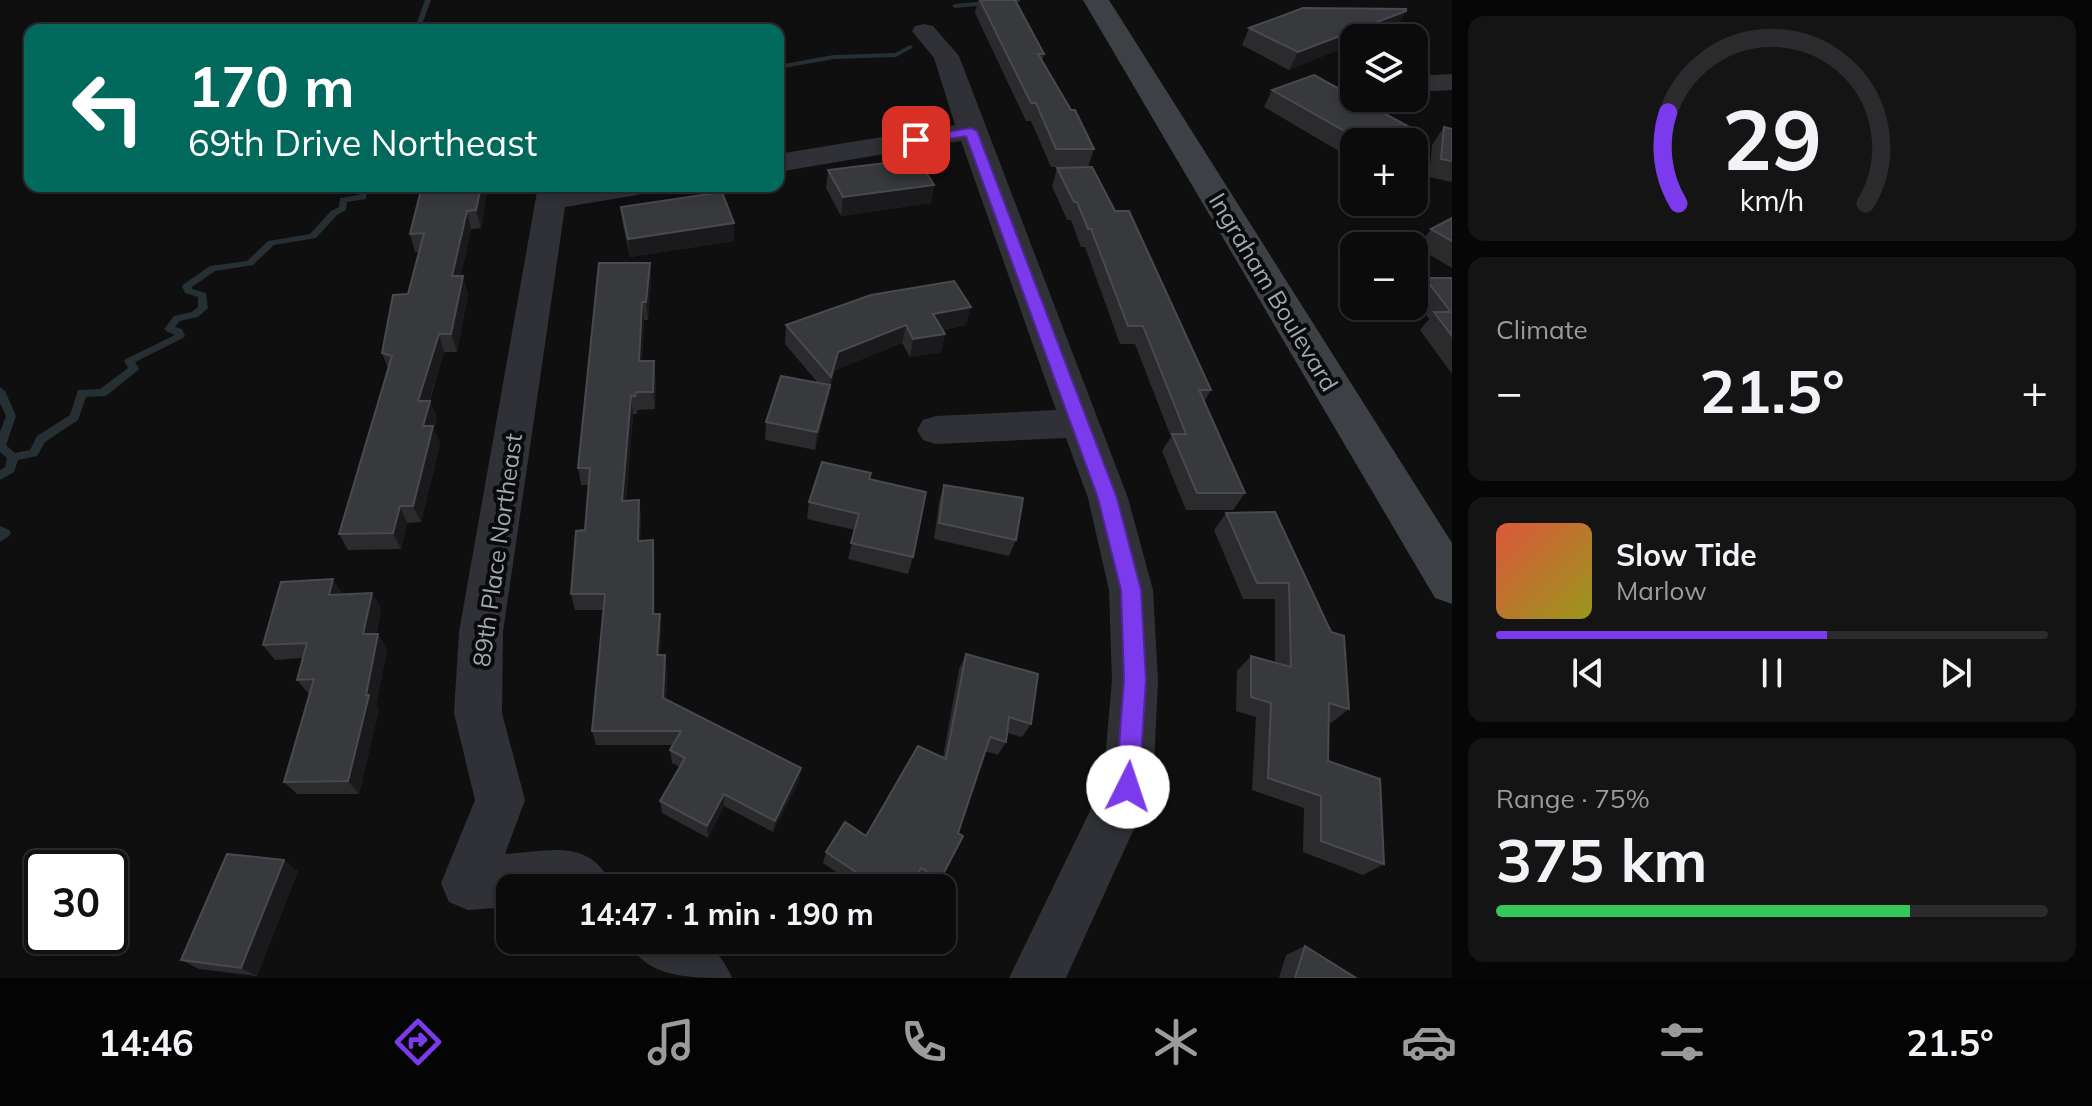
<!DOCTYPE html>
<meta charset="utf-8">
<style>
:root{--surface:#0b0b0c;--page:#141415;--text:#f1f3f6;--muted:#9a9b9d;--line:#2b2b2d;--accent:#7c3aed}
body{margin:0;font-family:Mulish,sans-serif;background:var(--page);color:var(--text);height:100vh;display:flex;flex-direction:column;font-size:30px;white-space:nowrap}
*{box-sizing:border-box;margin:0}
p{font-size:26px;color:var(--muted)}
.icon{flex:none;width:44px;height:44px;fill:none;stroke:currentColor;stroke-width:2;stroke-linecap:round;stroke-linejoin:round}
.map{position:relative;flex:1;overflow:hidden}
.panel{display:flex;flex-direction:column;gap:16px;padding:16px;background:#060607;width:640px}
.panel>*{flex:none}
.hud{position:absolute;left:24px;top:24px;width:760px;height:168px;border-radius:16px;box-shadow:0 4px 12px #0003,0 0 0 2px var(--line);background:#00695c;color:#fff;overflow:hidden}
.fabs{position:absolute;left:1340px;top:24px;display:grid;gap:16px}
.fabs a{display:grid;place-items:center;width:88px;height:88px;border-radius:16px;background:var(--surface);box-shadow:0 4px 12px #0003,0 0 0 2px var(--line);font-size:40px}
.speed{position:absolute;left:24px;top:850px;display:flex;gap:16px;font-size:40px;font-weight:700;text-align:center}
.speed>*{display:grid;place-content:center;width:104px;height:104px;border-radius:50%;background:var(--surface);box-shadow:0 4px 12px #0003,0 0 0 2px var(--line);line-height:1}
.speed .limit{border:4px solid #111;border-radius:12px;background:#fff;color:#111}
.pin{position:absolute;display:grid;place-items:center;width:68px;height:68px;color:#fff;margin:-34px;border-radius:16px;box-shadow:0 4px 12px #0006}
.me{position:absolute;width:88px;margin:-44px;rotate:4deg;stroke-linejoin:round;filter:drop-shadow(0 0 6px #0008)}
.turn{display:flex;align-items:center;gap:28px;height:168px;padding:0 32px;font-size:36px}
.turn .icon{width:104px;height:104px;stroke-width:2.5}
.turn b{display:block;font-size:56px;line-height:68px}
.big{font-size:60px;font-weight:700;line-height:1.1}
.panel .tile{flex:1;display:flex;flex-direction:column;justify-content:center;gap:12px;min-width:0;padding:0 28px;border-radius:16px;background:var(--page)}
.panel .dial{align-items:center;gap:0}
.dial svg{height:208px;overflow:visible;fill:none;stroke:var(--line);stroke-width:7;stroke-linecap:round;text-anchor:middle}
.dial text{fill:var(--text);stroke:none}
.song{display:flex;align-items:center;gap:24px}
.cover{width:96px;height:96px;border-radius:12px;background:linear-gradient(135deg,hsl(10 70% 55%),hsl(60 70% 35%))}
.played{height:8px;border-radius:4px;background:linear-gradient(90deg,var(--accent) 60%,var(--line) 60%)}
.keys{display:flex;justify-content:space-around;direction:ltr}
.heat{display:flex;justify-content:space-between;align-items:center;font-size:44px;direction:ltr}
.charge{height:12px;border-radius:6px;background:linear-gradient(90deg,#34c759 75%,var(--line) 0)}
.trip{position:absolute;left:496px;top:874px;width:460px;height:80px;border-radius:16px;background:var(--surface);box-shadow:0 4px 12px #0003,0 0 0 2px var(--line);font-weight:700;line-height:80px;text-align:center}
.dock{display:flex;height:128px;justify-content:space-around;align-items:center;background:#040405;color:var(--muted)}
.dock .icon{width:56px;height:56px}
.dock .on{color:var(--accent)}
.dock b{font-size:36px;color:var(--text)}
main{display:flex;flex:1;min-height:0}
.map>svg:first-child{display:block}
</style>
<main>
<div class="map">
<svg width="1452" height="978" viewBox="0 0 1452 978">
<rect width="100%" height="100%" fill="#0f0f10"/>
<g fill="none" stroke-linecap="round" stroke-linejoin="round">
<g fill="#252f34" fill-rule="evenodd">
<polygon points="425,0 431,0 420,30 414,30"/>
<polygon points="998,0 1021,0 1018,2 955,8 952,6 955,4"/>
<polygon points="910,45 913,47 912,48 896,57 834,59 778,69 778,65 834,55 895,53"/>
<polygon points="359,186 367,186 366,199 347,202 346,210 337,215 316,238 274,245 253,265 215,271 192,287 192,289 206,293 208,308 198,317 180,321 175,327 182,329 185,336 183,338 135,362 139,369 137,371 106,396 86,397 78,420 45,442 37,456 18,460 14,472 0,480 0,470 5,467 7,458 0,452 0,432 6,416 0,403 0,387 5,391 16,416 6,445 15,453 30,450 37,436 70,415 78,390 100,389 128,368 124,361 126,359 175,335 166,331 164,329 174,316 192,312 198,307 198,297 185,293 182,286 184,284 210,266 247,261 268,241 310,234 331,211 339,207 340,198 359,195"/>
<polygon points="0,526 9,530 11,533 9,536 0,542"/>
</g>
<g fill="#303136" fill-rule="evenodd">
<polygon points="924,24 933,26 959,56 1128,498 1153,590 1158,680 1153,787 1066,978 1009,978 1103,784 1112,680 1109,590 1088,498 1066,438 936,444 923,440 917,430 923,420 936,416 1056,410 961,141 778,172 778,154 955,125 934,58 912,31 915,26"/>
<polygon points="1452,74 1452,90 1414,92 1414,76"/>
<path d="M538 186H652L648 192 637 195 565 207 503 632 502 713 525 800 505 854C550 851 592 837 613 888H510V907L468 910 449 902 441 883 475 800 454 713 459 632Z"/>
<path d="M626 940C673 940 711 927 732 978 685 978 648 978 626 940Z"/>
</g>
<polygon fill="#3d4146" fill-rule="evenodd" points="1083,0 1109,0 1452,543 1452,604 1435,598"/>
</g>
<g fill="#2b2b2e">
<polygon points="978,0 1015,0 1044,54 1042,61 1094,149 1088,167 1051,167 1031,121 1026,121 975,13"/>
<polygon points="1406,11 1396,28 1370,38 1354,38 1289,70 1242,45 1249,28"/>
<polygon points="1272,90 1426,136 1414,154 1414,142 1354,142 1354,160 1264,107"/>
<polygon points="1444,127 1452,129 1452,182 1429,177 1432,145"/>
<polygon points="1057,168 1115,211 1211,390 1204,402 1245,493 1233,510 1186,510 1162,451 1171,437 1135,344 1120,344 1085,247 1081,247 1071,220 1067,220 1052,186"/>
<polygon points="828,170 934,185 931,203 841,216 826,188"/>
<polygon points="422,186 488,186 481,228 471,229 461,276 468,294 457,352 444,352 430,401 437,418 434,429 440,444 421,522 407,523 401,549 348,550 339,534 388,368 382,353 408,294 419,252 415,252 410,234"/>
<polygon points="621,207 734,223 734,241 630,257 623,225"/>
<polygon points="1452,218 1452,268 1418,248 1431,229"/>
<polygon points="650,263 651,281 648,320 644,320 642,361 656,379 655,409 637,410 637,414 633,414 626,500 639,500 641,517 640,541 655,557 655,614 661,630 660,655 665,655 667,670 666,699 801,768 799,781 773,832 724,806 708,838 662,813 660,801 680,767 672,763 670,750 673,745 596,745 592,731 604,610 575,610 571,594 585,530 588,485 581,485 578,468"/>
<polygon points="1425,278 1452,278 1452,374 1420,330 1429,319 1414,299 1414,294"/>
<polygon points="786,325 966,325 943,330 945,334 941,352 910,357 902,343 835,370 815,450 765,440 766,422 818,383 785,344"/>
<polygon points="869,479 913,557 908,574 848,559 855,530 807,519 809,502"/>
<polygon points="944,485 1016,540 1009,556 934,539 939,502"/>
<polygon points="1275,512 1349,709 1331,723 1329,722 1328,761 1384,864 1363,875 1303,852 1304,808 1252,790 1256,717 1236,711 1237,671 1251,656 1275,663 1275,599 1243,599 1214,530 1226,513"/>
<polygon points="372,593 381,609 376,634 378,634 387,649 376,706 379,709 359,794 297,794 284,782 309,694 297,680 303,658 275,660 263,645 342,594"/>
<polygon points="966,654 1031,724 1022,737 1007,733 1006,742 998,755 985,751 940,880 935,888 930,888 915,879 910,888 860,888 823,863 826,852 866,836 943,757 959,669"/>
<polygon points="298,871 257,976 199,969 181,960"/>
<polygon points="1305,946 1356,978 1279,978 1286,955"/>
</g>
<g fill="#1a1a1c">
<polygon points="1406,11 1396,28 1370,38 1354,38 1354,44 1289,70 1298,52"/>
<polygon points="1426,136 1414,154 1414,142"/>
<polygon points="934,185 931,203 841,216 843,197"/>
<polygon points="481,186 488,186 481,228 476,210"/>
<polygon points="467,211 471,229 457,294 452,276"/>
<polygon points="734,223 734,241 630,257 628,239"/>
<polygon points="650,263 651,281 648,320 646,302"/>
<polygon points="463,276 468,294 457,352 451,334"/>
<polygon points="642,302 644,320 641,379 639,361"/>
<polygon points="971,307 966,325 929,332 933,314"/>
<polygon points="906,325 902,343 835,370 829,395 831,377 838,352"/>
<polygon points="439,334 444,352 424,418 418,401"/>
<polygon points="945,334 941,352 910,357 913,339"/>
<polygon points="654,361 656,379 655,409 653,392"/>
<polygon points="830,385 827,402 815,450 817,432"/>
<polygon points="631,396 633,414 624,517 622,501"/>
<polygon points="430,401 437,418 434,429 440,444 421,522 413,506 423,426"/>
<polygon points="639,500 641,517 640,557 638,541"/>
<polygon points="400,506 407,523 401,549 393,533"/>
<polygon points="653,540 655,557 655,630 653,614"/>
<polygon points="333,579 343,595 329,595"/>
<polygon points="372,593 381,609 372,649 363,634"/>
<polygon points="660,614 661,630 659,670 657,655"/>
<polygon points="378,634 387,649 376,706 379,709 359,794 348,781"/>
<polygon points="665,655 667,670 665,712 663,698"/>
<polygon points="801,768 799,781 773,832 775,821"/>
<polygon points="724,794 724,806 708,838 707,826"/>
<polygon points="284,860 298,871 257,976 241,968"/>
</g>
<g fill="#37393c" stroke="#484a4f" stroke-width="2">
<polygon points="980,0 1015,0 1044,54 1038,54 1071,110 1075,110 1094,149 1056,149 1036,103 1031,103"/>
<polygon points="1303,8 1406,9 1406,11 1298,52 1249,28"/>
<polygon points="1314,75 1354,97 1354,98 1356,98 1426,136 1413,142 1364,142 1272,90"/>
<polygon points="1444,127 1452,129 1452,161 1441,159"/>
<polygon points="918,159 934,185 843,197 828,170"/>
<polygon points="1092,167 1115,211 1129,211 1211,390 1199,390 1245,493 1197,493 1172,434 1186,434 1143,326 1128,326 1091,229 1088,229 1077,202 1074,202 1057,168"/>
<polygon points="422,186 481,186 476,210 467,211 452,276 463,276 451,334 439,334 418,401 430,401 423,426 433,426 413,506 400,506 393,533 339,534 392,356 382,353 393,295 408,294 424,233 410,234"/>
<polygon points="722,192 734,223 628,239 621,207"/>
<polygon points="1452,218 1452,241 1431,229"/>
<polygon points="599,263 650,263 646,302 642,302 639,361 654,361 653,392 636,392 635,396 631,396 622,501 639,500 638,541 653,540 653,614 660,614 657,655 665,655 663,698 801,768 775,821 724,794 707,826 660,801 685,758 670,750 681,731 592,731 605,594 571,594 576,531 585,530 590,468 578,468"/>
<polygon points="1425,278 1452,278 1452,336 1434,312 1451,312"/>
<polygon points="954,281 971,307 933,314 945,334 913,339 906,325 838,352 831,377 786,325 871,295"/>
<polygon points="781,376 830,385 817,432 766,422"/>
<polygon points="822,462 871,473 869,479 926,492 913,557 851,543 859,514 809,502"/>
<polygon points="944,485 1023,498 1016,540 939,523"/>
<polygon points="1275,512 1331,632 1344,636 1349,709 1329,703 1328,761 1380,779 1384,864 1321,841 1321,796 1268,778 1271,703 1251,697 1251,656 1291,667 1289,583 1257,583 1226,513"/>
<polygon points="333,579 329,595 372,593 363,634 378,634 366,695 369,695 348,781 284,782 314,679 297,680 307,643 263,645 281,582"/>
<polygon points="966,654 1038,674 1031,724 1009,717 1006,742 990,737 958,833 963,836 940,880 921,868 910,888 880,888 826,852 845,822 866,836 918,746 946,759"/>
<polygon points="227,854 284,860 241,968 181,960"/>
<polygon points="1305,946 1356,978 1295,978"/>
</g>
<polygon fill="#7c3aed" stroke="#51269a" stroke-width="2" points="971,128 977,131 1117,498 1141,590 1146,680 1139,787 1136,795 1128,798 1120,795 1116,787 1124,680 1121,590 1098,498 966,136 916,144 909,140 916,137"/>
<g text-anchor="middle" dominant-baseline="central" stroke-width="8" stroke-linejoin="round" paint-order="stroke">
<g font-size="24" fill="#9fa7b3" stroke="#0a0a0b">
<text transform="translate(1274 292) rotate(59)">Ingraham Boulevard</text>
<text transform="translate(497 550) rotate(-82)">89th Place Northeast</text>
</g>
</g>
</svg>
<div class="fabs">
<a><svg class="icon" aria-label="layers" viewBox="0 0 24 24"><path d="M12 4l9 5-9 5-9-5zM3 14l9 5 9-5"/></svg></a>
<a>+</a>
<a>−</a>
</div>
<div class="speed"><div class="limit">30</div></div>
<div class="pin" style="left:916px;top:140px;background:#d93025"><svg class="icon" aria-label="arrive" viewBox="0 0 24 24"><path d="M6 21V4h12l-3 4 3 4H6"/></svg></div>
<svg class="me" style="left:1128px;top:787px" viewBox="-20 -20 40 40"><circle r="19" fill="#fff"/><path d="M0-13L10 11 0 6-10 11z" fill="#7c3aed"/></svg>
<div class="trip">14:47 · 1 min · 190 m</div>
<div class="hud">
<div class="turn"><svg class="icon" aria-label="left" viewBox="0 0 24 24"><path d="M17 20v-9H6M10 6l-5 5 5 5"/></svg><div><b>170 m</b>69th Drive Northeast</div></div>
</div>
</div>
<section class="panel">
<div class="tile dial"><svg viewBox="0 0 100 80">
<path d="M14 69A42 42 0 1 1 86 69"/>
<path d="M14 69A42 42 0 0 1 10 34" stroke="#7c3aed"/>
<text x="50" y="56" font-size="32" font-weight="700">29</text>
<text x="50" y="72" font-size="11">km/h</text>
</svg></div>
<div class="tile"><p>Climate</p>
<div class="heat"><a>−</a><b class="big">21.5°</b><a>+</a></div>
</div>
<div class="tile">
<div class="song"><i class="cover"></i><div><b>Slow Tide</b><p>Marlow</p></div></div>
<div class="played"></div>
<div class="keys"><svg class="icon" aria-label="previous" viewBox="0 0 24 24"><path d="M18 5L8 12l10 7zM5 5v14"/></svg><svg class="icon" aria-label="pause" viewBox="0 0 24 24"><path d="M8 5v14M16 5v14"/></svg><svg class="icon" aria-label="next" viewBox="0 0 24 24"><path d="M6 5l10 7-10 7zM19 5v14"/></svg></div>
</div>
<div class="tile"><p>Range · 75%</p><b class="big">375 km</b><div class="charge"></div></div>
</section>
</main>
<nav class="dock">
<b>14:46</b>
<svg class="icon on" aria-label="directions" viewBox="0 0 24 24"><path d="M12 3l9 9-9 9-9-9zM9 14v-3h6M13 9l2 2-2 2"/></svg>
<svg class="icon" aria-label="music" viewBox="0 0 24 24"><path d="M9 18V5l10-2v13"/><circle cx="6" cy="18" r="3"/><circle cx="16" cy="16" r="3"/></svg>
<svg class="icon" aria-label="phone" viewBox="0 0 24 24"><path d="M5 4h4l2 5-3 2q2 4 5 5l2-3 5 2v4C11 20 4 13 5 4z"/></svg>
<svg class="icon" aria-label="climate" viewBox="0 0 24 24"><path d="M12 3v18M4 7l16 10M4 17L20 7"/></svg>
<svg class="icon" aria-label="car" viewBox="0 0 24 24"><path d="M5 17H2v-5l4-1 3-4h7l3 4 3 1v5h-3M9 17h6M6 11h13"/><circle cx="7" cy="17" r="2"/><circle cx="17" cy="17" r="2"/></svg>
<svg class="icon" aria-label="filters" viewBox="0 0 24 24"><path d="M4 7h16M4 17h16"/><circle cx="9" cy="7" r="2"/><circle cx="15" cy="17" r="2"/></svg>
<b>21.5°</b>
</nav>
